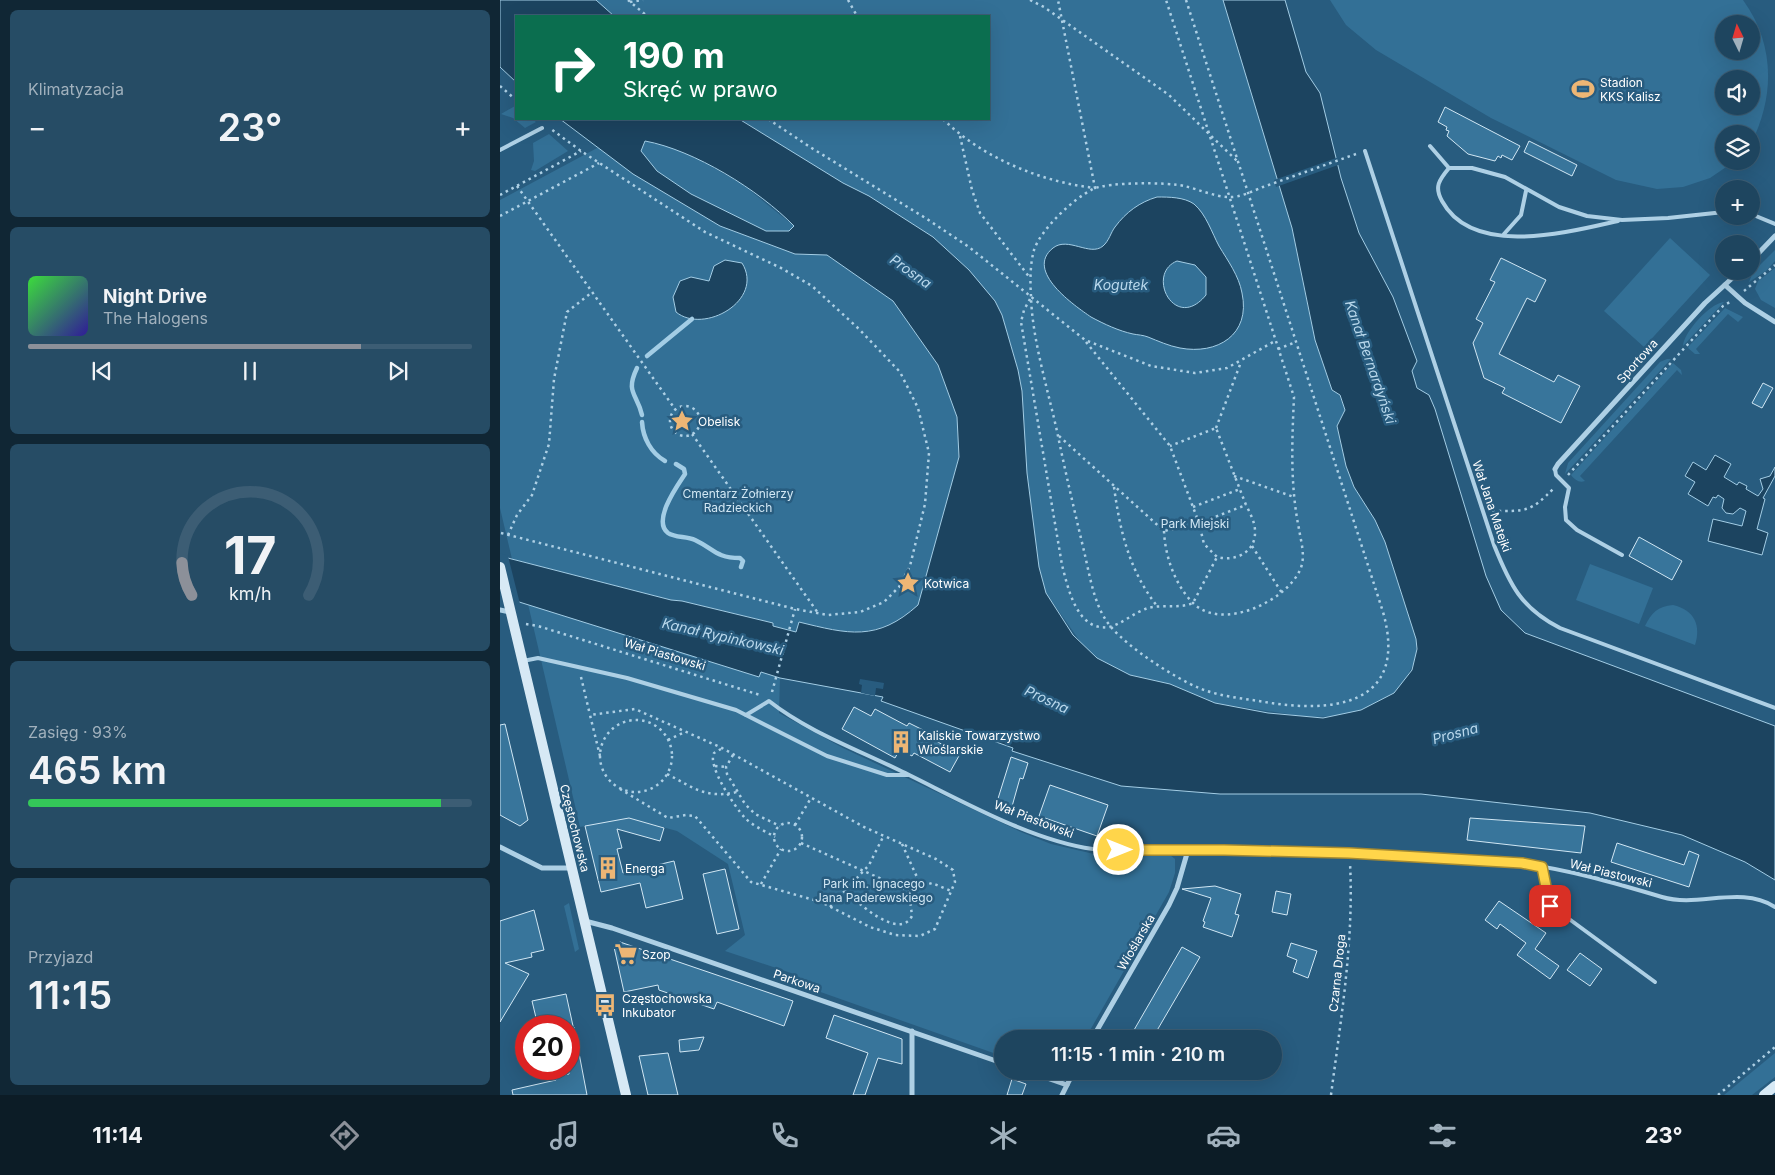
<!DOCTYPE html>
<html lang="pl">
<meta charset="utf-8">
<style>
:root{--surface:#1e455f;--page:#264c65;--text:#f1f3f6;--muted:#a1b1bd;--line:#3c5d74;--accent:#8c9099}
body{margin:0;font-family:Inter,sans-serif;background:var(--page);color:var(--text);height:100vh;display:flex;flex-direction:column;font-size:19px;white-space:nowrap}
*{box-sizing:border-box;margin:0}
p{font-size:16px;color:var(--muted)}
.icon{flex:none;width:28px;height:28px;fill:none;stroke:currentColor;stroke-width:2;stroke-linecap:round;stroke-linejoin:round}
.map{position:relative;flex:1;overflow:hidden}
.panel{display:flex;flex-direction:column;gap:10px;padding:10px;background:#102634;width:500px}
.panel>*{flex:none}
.banner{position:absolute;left:15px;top:15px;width:475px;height:105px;border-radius:0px;box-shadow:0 5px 20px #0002,0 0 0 1px var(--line);background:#0b6e4f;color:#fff;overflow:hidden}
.needle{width:32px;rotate:355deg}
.fabs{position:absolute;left:1215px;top:15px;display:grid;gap:10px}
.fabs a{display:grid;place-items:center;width:45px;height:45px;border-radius:50%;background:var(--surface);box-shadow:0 5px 20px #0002,0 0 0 1px var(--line);font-size:25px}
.speed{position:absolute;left:15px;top:1015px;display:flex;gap:10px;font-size:25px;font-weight:700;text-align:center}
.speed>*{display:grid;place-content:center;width:65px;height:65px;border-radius:50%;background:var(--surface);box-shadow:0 5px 20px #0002,0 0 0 1px var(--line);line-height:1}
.speed .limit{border:8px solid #d22;background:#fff;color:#111}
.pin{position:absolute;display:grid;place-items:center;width:42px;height:42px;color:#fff;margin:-21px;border-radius:10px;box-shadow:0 2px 8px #0006}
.me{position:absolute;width:55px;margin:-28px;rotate:90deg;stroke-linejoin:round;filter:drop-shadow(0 0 4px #0008)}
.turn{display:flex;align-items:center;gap:18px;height:105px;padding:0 25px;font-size:22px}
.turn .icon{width:65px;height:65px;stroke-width:2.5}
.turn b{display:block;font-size:35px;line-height:42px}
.big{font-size:38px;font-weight:600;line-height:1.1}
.panel .card{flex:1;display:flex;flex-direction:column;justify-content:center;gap:8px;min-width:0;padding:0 18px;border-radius:8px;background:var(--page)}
.panel .dial{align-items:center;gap:0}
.dial svg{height:130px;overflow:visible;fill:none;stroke:var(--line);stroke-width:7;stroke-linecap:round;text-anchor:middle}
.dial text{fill:var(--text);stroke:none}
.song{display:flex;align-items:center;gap:15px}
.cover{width:60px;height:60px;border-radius:8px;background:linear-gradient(135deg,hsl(120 70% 55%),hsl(250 70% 35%))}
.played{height:5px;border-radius:2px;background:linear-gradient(90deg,var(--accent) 75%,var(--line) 75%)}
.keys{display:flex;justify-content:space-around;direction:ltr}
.heat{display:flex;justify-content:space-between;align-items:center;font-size:28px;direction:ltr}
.charge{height:8px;border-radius:4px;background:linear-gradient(90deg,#34c759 93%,var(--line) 0)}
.trip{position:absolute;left:494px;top:1030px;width:288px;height:50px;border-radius:25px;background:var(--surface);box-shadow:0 5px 20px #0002,0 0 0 1px var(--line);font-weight:600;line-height:50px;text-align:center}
.menu{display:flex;height:80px;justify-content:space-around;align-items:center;background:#0c1c26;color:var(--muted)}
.menu .icon{width:35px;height:35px}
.menu .on{color:var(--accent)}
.menu b{font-size:22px;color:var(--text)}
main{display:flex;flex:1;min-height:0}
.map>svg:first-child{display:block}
</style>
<main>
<section class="panel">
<div class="card"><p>Klimatyzacja</p>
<div class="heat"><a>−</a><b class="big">23°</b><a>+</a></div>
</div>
<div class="card">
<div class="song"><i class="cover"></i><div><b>Night Drive</b><p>The Halogens</p></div></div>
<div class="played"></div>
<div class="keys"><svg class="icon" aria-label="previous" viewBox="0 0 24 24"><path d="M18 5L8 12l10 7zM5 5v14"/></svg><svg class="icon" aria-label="pause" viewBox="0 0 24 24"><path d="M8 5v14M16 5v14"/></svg><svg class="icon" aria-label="next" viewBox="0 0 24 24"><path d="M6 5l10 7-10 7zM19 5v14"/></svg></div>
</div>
<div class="card dial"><svg viewBox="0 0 100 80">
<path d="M14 69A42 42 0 1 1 86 69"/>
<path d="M14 69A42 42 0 0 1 8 49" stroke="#8c9099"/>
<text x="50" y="56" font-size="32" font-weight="700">17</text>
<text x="50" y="72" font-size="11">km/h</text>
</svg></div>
<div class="card"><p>Zasięg · 93%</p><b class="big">465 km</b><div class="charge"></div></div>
<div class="card"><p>Przyjazd</p><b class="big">11:15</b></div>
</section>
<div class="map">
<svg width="1275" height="1095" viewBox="0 0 1275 1095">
<rect width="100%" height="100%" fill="#285c7f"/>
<g fill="#337096" fill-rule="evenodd">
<polygon points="96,0 723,0 792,228 811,323 845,410 837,426 846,466 854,487 875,520 885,542 916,639 916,659 904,682 894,693 861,710 843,716 807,717 715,703 670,684 630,675 612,668 597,658 584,647 546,593 539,567 527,473 522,391 518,370 502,315 469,270 433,237 369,196 343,183 239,119 489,119 489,16 114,16"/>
<path d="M830 0H1243C1275 44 1275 96 1251 144V134H1224V161H1235L1210 178 1183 187 1157 189 1116 180 991 118 876 50 846 25ZM1224 24H1251V51H1224ZM1224 79H1251V106H1224Z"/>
<polygon points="15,106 16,119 32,119 36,122 25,128 13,118 1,114"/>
<polygon points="49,134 68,151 35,171 31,170 34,161 33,143"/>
<polygon points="145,141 184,151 242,184 294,226 289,231 266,231 191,194 157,171 141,151"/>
<path d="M99 147 133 174 220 226 295 254 327 255 393 301 438 365 457 417 459 457 418 605C377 641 348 634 299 622L296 632 273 626V623L182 601 171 600 12 559 0 508V200Z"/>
<polygon points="1170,238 1210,275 1144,347 1104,311"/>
<polygon points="1275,250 1275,261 1266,271 1249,282 1253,272"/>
<polygon points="1275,268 1275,308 1261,300 1255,289 1258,281"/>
<path d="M1224 302 1183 346C1183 333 1210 303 1224 302Z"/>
<polygon points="1225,308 1243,317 1238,322 1228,314 1196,349 1200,354 1195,354 1188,348 1189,346"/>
<polygon points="1167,359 1171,359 1065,474 1068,463 1160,362"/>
<path d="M1173 363 1181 370 1182 375 1177 370 1080 476 1085 481C1079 483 1075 480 1071 475Z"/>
<polygon points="1090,564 1153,588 1139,624 1076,600"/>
<polygon points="28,604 259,677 260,672 280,678 279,713 343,748 521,832 551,844 594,854 670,855 675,859 675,873 669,892 585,1039 502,1039 502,1056 295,983 297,975 225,951 245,935 228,864 177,831 129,818 80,827"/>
<path d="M1173 605C1195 610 1201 626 1195 645L1145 626C1151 613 1158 606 1173 605Z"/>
<polygon points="69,903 79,949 75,952 64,906"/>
<polygon points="1275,1053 1275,1077 1252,1095 1224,1095"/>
</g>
<g fill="#1c4460" stroke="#a3cde5" fill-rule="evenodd">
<polygon points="0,0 96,0 114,16 16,16 16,82 0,67"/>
<path d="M723 0H785L806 72 820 93 841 178 859 233 893 297 917 361 912 371 917 388 929 395 935 409 986 576 1001 610 1025 633 1275 726V880L1245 862 1182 835 1090 813 921 794H720L621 786 512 751 513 748 381 701 383 697 280 678 261 672 259 677 0 596V556L171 600 182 601 273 623V626L296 632 299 622C348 634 377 642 418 605L459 457 457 417 438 365 393 301 327 255 295 254 220 226 133 174 60 119H239L343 183 369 196 433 237 469 270 495 301 502 315 518 370 522 391 527 473 539 567 546 593 573 635 597 658 630 675 670 684 715 703 768 713 823 718 861 710 894 693 912 670 917 649 916 639 885 542 875 520 854 487 846 466 837 426 845 410 840 395 832 390 815 340 792 228ZM145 141C194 150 259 190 294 226L289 231H266L191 194 157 171 141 151Z"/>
<path d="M657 197C669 197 684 197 694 204 706 214 712 233 719 246 728 261 739 276 742 293 751 335 717 355 680 348 669 346 658 341 648 337 643 335 638 335 633 334 619 331 604 324 591 317 575 306 524 271 553 248 568 236 590 257 603 246 609 241 611 232 615 227 626 212 640 202 657 197ZM677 261 695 265 706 277V295C675 333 645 274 677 261Z"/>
<path d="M225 260 242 263C265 300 204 335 176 312L173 297 180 281 191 277 209 281 214 266Z"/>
<polygon points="1215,455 1231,464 1224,477 1237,485 1239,482 1247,486 1246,489 1258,496 1263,489 1260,479 1270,476 1275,467 1275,476 1263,498 1265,499 1257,529 1268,533 1262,555 1208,541 1213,519 1242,526 1246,511 1240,508 1233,514 1226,513 1222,508 1224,499 1218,495 1216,498 1213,497 1208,506 1188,494 1195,482 1185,476 1193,462 1206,470"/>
</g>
<g fill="#285c7f">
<polygon points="839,157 841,164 776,187 774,180"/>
<polygon points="0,553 8,556 20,604 0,598"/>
<polygon points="360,679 384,683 383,689 376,688 375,696 361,693 362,685 359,684"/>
</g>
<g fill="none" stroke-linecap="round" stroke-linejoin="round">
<g stroke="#a3cde5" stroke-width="4.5">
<polyline points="147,356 192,319"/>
<path d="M137 368C125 393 137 393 142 415"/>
<path d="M142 422C143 438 151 453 165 461"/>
<path d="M176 464 184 469 185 474C177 486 152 521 168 533 175 538 187 536 195 540 214 549 216 558 240 558L243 561 241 567"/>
</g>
</g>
<g fill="#38759b" stroke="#d1e7f4">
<polygon points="945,107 1020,146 1012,160 1002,155 1001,158 998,156 995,161 968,154 947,136 949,131 946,130 947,127 938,122"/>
<polygon points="1029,141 1077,165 1072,176 1024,152"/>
<polygon points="1001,258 1046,280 1035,302 1027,298 999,354 1054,382 1058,375 1080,386 1061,423 1002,393 1005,388 984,378 973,343 983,323 976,319 995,282 990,280"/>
<polygon points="1263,383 1273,388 1262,408 1252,403"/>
<polygon points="1139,537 1182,561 1172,580 1129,556"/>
<polygon points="354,707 371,716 375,709 407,726 409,723 425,731 423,734 460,754 450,772 414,753 412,756 400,749 395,758 342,729"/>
<polygon points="5,724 28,820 20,826 0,815 0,725"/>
<polygon points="511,757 528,763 523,779 520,778 511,810 496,805"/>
<polygon points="550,785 608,805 597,836 539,816"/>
<polygon points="129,818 164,828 160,841 117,829 122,848 117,849 123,873 174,861 183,899 146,908 140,883 101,892 85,826"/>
<polygon points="970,818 1085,826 1081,853 967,840"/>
<polygon points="1117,843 1184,865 1189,851 1199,855 1189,887 1111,862"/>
<polygon points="225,869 239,929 217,934 203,874"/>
<polygon points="715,886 741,894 735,914 739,915 732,937 703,927 705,922 703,921 711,898 682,889"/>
<polygon points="776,891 791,894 787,915 772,912"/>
<polygon points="999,901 1046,933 1035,949 1059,966 1050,979 1017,955 1026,943 1000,924 997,929 985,920"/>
<polygon points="34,910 44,950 31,953 32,957 5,963 29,974 0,1022 0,921"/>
<polygon points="120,942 293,1001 284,1026 217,1002 214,1009 159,990 158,985 124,992 114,947"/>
<polygon points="791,943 817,951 808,978 793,972 797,960 787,956"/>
<polygon points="682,947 700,957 652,1039 649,1039 634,1030"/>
<polygon points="1080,953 1102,969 1090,986 1067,970"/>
<polygon points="66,994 73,1026 38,1026 32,1001"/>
<polygon points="334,1015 402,1039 402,1064 378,1058 365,1095 353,1095 368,1053 326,1038"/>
<polygon points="74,1027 87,1095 13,1095 12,1090 56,1080 55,1077 69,1074 69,1028"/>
<polygon points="204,1037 199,1050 180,1052 179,1040"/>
<polygon points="168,1053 178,1095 148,1095 139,1056"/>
<polygon points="512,1079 526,1084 522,1095 507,1095"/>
</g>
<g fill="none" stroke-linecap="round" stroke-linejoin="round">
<g stroke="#aed0e5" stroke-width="2.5" stroke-dasharray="2.5 4" stroke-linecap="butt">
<polyline points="128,0 147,16"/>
<polyline points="348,0 357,16"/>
<polyline points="530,0 544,7 669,95 737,161"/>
<path d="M686 0 883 612C910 708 829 714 759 701 739 698 718 696 699 688 673 677 629 648 611 627 594 607 590 576 584 551 575 513 566 475 558 436 549 393 532 340 531 296 530 282 530 264 534 250 541 229 573 199 593 189 608 182 668 182 684 186 698 189 715 197 729 197 739 198 753 191 763 187L856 154"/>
<polyline points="130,2 143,0"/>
<polyline points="0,86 16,100"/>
<polyline points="268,119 310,147 427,219 469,247 585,340 651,366 695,373 727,368 775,341"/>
<path d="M443 119C481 157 541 182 595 188L558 0"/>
<polyline points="460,136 472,190 480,213 530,278"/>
<polyline points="17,186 175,409"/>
<polyline points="0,195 81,151"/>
<polyline points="0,216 99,163"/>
<polyline points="1244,291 1275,265"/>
<path d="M530 299 524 310 521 322 562 565C568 588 577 632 609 627 620 625 635 612 648 608 663 604 679 609 693 603L717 557"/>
<polyline points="586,342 670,446 699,523 746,505 716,428 670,446"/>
<polyline points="778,349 796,342"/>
<circle cx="185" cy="421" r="15"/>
<polyline points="716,428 741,362"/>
<polyline points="192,434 318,613"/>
<path d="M559 436 664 531 699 523 704 544 717 557C736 562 756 552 755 531 755 522 750 513 746 505"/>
<polyline points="1068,475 1223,306 1230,302"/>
<polyline points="734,476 794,497"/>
<path d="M614 487C620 531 629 570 657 606"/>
<polyline points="693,507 740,489"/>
<path d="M992 511C1026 511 1030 513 1055 487"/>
<path d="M664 531C665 556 675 585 693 603 722 632 786 601 800 570 806 557 801 542 799 529 790 485 792 441 794 397L666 0"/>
<polyline points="1,533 295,609 328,615 360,612 384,602 399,587 410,566 425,504 429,453 418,408 400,372 359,329 312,286 281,268 205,232 81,151 51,129"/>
<polyline points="8,535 17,515 32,495 49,444 54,379 67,312 91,293"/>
<polyline points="752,546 782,593"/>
<polyline points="26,624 38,626 260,695"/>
<polyline points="81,677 90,715"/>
<polyline points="272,692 295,609"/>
<circle cx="136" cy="756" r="36"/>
<polyline points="168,740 185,732"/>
<path d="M221 749 214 753C207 766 235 807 245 818 253 826 265 831 275 837"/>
<polyline points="233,755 226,767 227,774 245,804 255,814 280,826"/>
<polyline points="100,756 90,715 135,709 222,748 364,827 436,859 453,870 455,882 435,929 420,936 395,935 370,927 321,902 251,882 195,816 186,815 168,818 120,789"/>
<polyline points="215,766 226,767"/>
<path d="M167 774C194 788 206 799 237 792"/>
<circle cx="288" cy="837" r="14"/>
<polyline points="295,825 311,798"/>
<polyline points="301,843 413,893"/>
<polyline points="402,844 421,886"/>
<polyline points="261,884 281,849"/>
<path d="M345 891C357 902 399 941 412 916L410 899 419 887 432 883 451 891"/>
<polyline points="330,907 369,865 384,835"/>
<path d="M831 1095C841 1018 854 941 850 863"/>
<polyline points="1218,1095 1275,1047"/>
</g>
<g stroke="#aed0e5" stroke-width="4">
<polyline points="930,146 949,168 972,168 1005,177 1059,207 1087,216 1122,220 1168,218 1224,212"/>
<polyline points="0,150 42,128"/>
<path d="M865 151 994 545C1010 585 1021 608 1060 628L1275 708"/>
<path d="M949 168C939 180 934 187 942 201 973 258 1069 232 1118 221"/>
<polyline points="1251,214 1275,224"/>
<polyline points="1004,234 1021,215 1026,191"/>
<polyline points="1055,469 1056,475 1069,488 1065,507 1066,520 1077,530 1122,555"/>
<polyline points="23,661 38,658 127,678 236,710 327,756 387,775 408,775"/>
<path d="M246 715 269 701C307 731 356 749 399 770 457 798 529 840 593 849 636 855 681 849 724 850 791 851 858 853 924 857 956 858 987 859 1019 863 1067 869 1115 883 1162 897 1199 908 1240 885 1275 907"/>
<polyline points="1043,867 1050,905 1155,982"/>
</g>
<g stroke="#aed0e5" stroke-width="5">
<polyline points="1251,261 1275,236"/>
<polyline points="1225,285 1245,303 1275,322"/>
<polyline points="1055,469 1058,464 1205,303 1240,271"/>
<polyline points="0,610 10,612"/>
<polyline points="0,847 42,868 71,868"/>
<polyline points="85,921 112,928 502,1063"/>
<polyline points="592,1039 669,905 677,888 688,850"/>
<polyline points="527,1071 567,1085"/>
<polyline points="412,1095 412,1031"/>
<polyline points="562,1095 574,1071"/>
</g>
<g stroke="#d7e9f5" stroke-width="10">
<polyline points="0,567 126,1095"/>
<polyline points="1264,1095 1275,1086"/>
</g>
</g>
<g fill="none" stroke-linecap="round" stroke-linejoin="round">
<defs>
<polyline id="route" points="619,850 724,850 849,853 1022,863 1042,867 1050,906"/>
</defs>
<use href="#route" stroke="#a68a30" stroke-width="12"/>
<use href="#route" stroke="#ffd54a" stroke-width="9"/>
</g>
<defs>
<symbol id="stadium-bare" viewBox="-9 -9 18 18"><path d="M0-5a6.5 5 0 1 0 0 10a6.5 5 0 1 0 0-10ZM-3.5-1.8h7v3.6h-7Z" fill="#edb675" stroke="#285c7f" stroke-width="2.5" paint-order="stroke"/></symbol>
<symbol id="sight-bare" viewBox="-9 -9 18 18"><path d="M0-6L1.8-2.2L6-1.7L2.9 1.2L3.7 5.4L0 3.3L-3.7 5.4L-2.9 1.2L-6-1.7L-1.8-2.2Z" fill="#edb675" stroke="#285c7f" stroke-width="2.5" paint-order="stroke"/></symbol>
<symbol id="building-bare" viewBox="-9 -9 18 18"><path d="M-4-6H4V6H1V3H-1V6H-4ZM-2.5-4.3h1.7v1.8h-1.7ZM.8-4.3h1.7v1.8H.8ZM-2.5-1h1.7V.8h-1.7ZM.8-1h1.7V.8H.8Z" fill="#edb675" stroke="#285c7f" stroke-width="2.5" paint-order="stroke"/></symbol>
<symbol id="supermarket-bare" viewBox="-9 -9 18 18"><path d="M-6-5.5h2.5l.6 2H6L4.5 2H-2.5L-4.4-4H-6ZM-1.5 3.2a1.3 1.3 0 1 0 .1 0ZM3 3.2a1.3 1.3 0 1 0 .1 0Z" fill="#edb675" stroke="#285c7f" stroke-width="2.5" paint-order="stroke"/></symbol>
<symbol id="bus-bare" viewBox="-9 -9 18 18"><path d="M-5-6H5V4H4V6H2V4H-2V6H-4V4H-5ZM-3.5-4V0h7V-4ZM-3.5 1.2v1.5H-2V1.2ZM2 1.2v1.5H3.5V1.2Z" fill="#edb675" stroke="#285c7f" stroke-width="2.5" paint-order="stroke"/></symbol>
</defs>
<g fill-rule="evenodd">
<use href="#stadium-bare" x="1067" y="73" width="32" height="32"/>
<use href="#sight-bare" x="166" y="405" width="32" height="32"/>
<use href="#sight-bare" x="392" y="567" width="32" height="32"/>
<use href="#building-bare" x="385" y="726" width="32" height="32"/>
<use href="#building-bare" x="92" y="852" width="32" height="32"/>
<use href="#supermarket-bare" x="110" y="938" width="32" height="32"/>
<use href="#bus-bare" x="89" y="989" width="32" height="32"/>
</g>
<g text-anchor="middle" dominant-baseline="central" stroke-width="5" stroke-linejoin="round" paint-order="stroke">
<g font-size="12" fill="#fff" stroke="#285c7f" text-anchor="start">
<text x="1100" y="82">Stadion<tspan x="1100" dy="14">KKS Kalisz</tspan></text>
<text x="198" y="421">Obelisk</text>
<text x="424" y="583">Kotwica</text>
<text x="418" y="735">Kaliskie Towarzystwo<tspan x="418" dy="14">Wioślarskie</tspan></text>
<text x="125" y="868">Energa</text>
<text x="142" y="954">Szop</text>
<text x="122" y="998">Częstochowska<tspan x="122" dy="14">Inkubator</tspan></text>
</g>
<g font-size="12" fill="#fff" stroke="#285c7f">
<text transform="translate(1137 361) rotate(-48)">Sportowa</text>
<text transform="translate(992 506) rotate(71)">Wał Jana Matejki</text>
<text transform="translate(165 654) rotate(17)">Wał Piastowski</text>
<text transform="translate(534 819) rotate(21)">Wał Piastowski</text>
<text transform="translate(75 828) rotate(76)">Częstochowska</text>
<text transform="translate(1111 873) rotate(14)">Wał Piastowski</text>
<text transform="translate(636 942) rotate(-60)">Wioślarska</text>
<text transform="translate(837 973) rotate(-84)">Czarna Droga</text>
<text transform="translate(297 981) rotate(19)">Parkowa</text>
</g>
<g font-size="12" fill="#d1e7f4" stroke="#285c7f">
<text x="238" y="493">Cmentarz Żołnierzy<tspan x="238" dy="14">Radzieckich</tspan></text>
<text x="695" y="523">Park Miejski</text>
<text x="374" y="883">Park im. Ignacego<tspan x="374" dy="14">Jana Paderewskiego</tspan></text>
</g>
<g font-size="14" font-style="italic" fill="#bad9ed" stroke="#285c7f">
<text transform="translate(411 271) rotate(35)">Prosna</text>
<text x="621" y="284">Kogutek</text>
<text transform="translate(871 362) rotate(71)">Kanał Bernardyński</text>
<text transform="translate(223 636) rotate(13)">Kanał Rypinkowski</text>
<text transform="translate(547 699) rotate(25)">Prosna</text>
<text transform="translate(955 733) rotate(-15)">Prosna</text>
</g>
</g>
</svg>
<div class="fabs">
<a><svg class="needle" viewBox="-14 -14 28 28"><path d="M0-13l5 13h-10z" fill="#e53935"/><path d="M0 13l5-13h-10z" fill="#a1b1bd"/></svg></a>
<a><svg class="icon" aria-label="sound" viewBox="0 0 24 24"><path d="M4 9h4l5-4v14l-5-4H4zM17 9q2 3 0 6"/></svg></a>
<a><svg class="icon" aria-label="layers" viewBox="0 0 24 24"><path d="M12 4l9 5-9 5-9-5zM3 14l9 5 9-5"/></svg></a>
<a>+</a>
<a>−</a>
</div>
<div class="speed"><div class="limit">20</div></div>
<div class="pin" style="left:1050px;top:906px;background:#d93025"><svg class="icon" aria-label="arrive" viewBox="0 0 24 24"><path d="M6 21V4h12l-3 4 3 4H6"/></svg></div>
<svg class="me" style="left:619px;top:850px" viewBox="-20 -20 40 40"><circle r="17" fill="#ffd54a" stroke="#fff" stroke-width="3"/><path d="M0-11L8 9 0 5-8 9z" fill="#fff"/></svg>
<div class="trip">11:15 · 1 min · 210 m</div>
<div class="banner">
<div class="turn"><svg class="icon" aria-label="right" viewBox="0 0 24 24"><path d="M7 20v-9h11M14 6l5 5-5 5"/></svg><div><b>190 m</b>Skręć w prawo</div></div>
</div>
</div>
</main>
<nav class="menu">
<b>11:14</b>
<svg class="icon on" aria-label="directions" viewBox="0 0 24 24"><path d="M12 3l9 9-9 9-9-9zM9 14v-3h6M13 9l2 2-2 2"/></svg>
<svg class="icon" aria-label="music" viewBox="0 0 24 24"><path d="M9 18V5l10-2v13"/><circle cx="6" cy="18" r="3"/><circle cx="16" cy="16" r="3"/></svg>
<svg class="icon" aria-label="phone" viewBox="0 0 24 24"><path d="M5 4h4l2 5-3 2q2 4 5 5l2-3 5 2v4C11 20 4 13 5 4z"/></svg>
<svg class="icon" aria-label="climate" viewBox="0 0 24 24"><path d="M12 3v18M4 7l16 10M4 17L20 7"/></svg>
<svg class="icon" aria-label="car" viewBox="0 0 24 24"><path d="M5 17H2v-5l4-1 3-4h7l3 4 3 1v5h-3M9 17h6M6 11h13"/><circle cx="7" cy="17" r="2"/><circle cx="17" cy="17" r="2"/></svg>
<svg class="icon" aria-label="filters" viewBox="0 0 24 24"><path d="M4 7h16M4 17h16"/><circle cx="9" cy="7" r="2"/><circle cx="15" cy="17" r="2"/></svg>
<b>23°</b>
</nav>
